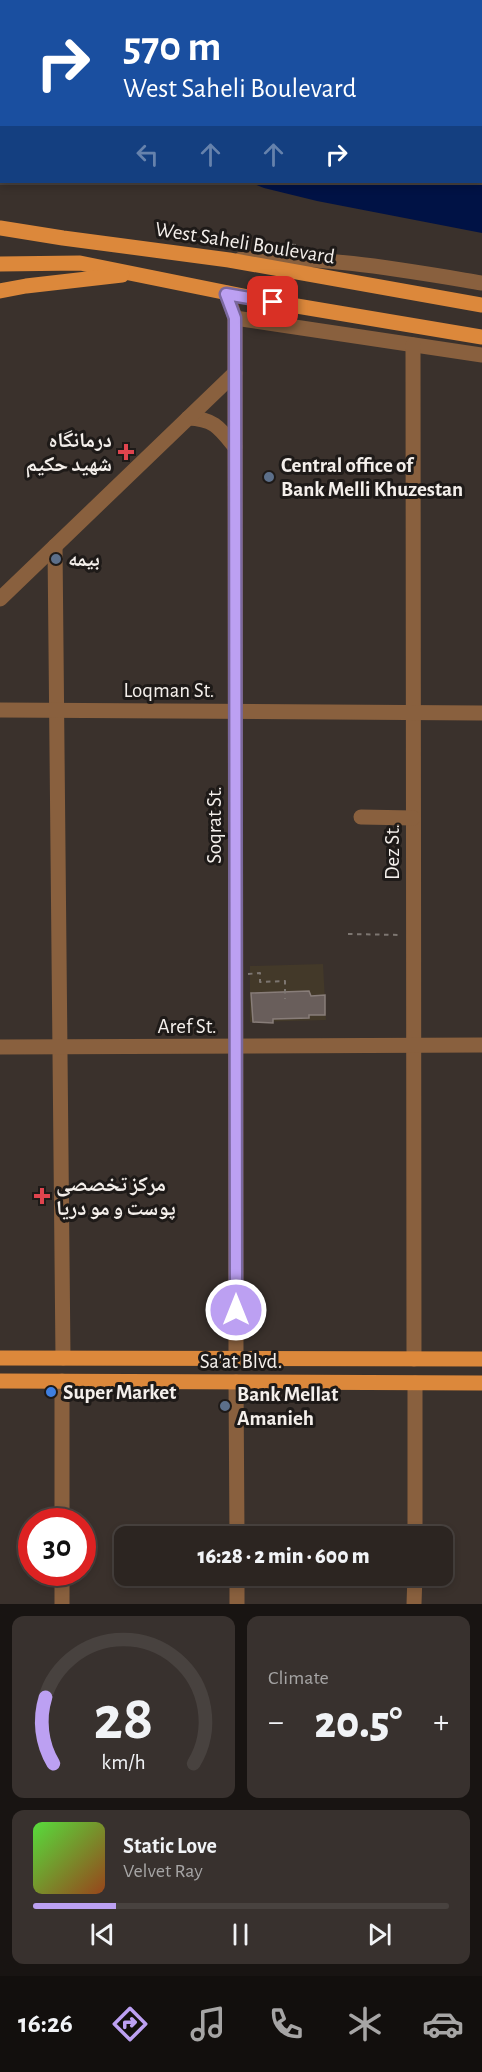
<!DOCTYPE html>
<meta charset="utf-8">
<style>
:root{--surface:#2c2521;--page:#38312e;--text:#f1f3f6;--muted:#a6a5a5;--line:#48423f;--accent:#bca0f2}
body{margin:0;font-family:"Alegreya Sans","Noto Naskh Arabic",sans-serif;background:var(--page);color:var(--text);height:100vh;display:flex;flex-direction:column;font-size:22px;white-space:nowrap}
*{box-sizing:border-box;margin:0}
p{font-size:20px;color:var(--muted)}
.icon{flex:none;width:33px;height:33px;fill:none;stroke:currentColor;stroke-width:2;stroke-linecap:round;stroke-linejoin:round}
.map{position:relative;height:1604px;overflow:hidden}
.side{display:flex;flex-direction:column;gap:12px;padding:12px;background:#181412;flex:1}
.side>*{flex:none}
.hud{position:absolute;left:0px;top:0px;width:483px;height:183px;box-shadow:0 3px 9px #0003,0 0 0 2px var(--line);background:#1a4fa0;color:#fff;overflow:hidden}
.speed{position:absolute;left:18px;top:1508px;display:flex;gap:12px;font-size:30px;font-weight:700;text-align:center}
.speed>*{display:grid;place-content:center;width:78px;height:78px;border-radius:50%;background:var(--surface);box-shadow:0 3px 9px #0003,0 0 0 2px var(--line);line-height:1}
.speed .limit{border:9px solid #d22;background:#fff;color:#111}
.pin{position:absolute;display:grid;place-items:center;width:51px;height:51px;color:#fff;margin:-26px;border-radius:12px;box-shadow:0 3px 9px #0006}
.me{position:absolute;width:66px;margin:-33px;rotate:0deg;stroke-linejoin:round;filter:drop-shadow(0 0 4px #0008)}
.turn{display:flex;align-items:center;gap:21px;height:126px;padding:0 24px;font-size:27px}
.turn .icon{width:78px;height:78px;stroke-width:2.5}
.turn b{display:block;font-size:42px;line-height:51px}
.lanes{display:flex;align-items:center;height:57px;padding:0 24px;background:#0003;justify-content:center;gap:30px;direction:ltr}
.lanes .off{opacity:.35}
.big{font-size:45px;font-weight:800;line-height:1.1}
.side .widget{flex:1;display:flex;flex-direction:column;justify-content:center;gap:9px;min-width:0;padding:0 21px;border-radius:12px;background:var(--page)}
.side .dial{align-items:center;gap:0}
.dial svg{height:156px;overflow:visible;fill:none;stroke:var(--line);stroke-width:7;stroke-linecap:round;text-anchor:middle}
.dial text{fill:var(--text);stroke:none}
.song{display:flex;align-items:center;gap:18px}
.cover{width:72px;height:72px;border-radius:9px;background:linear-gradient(135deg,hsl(110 70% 55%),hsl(20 70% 35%))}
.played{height:6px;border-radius:3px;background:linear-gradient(90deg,var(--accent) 20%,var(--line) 20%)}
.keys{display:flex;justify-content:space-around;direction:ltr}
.heat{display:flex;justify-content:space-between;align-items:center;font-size:33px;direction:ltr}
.side .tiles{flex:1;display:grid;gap:12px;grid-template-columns:1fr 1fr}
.widget:last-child{grid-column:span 2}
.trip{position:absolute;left:114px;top:1526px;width:339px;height:60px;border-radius:12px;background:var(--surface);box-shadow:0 3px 9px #0003,0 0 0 2px var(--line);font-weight:800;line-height:60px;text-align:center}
.tab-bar{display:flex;height:96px;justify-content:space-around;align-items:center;background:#120f0d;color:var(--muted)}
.tab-bar .icon{width:42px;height:42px}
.tab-bar .selected{color:var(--accent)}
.tab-bar b{font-size:27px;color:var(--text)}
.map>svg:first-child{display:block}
</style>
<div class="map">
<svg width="482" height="1604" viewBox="0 0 482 1604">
<rect width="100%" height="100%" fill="#3a312c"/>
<polygon fill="#433929" points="323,964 326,1020 250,1022 250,966"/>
<polygon fill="#001245" points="0,0 482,0 482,233 317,201 264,188 249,182 482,182 482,2 2,2 0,106"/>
<polygon fill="#695e5b" stroke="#887d79" stroke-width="1.5" points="309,991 311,996 325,995 325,1015 309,1015 309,1018 273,1019 273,1023 253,1022 251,993"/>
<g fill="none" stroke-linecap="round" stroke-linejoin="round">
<g stroke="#7d7671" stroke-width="2" stroke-dasharray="4.5 4.5" stroke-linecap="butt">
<polyline points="0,177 2,178"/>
<polyline points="274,244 296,245"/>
<polyline points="348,934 401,935"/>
<polyline points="248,974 260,973 260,982 285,981 285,999"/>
</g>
<g stroke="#89603e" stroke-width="15">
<path d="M241 259C321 255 403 270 482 283"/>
<polyline points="227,293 235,318 236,1358"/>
<polyline points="235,318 482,355"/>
<polyline points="413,345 414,1359"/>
<path d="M188 418C214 419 219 427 235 447"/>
<polyline points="55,546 63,1358"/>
<polyline points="0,599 235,373"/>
<polyline points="0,710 482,713"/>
<polyline points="361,817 413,818"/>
<polyline points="0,1047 482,1045"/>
<polyline points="62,1381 62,1521"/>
<polyline points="236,1382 237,1536"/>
<polyline points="415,1536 415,1383"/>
<polyline points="62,1572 62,1604"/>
<polyline points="237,1575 237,1604"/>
<polyline points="414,1604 415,1575"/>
</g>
<g stroke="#dc883b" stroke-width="15">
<polyline points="0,228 63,238 229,260 482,305"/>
<polyline points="0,264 80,263 273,302 482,337"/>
<polyline points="0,291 26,286 122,275"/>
<polyline points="0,1358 482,1359"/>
<polyline points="0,1381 482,1383"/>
</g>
</g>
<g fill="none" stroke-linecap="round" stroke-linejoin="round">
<defs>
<polyline id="route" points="236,1310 235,318 226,294 273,302"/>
</defs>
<use href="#route" stroke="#7a689d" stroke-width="15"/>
<use href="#route" stroke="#bca0f2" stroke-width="10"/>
</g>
<g fill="#e0444e" stroke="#1e1a18" stroke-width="2">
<path d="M123 443h6v6h6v6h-6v6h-6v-6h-6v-6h6z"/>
<path d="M39 1187h6v6h6v6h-6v6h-6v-6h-6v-6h6z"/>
</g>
<g fill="#5c6f8a" stroke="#1e1a18" stroke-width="2">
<circle cx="269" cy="477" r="6"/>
<circle cx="56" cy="559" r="6"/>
<circle cx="225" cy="1406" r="6"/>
</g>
<circle fill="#3f7fe0" stroke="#1e1a18" stroke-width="2" cx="51" cy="1392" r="6"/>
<g text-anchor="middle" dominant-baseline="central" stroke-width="6" stroke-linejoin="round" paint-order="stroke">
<g font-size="21" fill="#f4efeb" stroke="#1e1a18">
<text transform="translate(245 243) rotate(9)">West Saheli Boulevard</text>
<text x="169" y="690">Loqman St.</text>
<text transform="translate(214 825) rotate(-90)">Soqrat St.</text>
<text transform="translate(392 852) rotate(-90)">Dez St.</text>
<text x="187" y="1026">Aref St.</text>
<text x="241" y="1361">Sa'at Blvd.</text>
</g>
<g font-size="21" font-weight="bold" fill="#f4efeb" stroke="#1e1a18" text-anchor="start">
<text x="112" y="440" text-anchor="end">درمانگاه<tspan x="112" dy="24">شهید حکیم</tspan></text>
<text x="281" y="465">Central office of<tspan x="281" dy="24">Bank Melli Khuzestan</tspan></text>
<text x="68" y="559">بیمه</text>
<text x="56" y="1184">مرکز تخصصی<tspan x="56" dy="24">پوست و مو دریا</tspan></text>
<text x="63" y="1392">Super Market</text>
<text x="237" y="1394">Bank Mellat<tspan x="237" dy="24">Amanieh</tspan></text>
</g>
</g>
</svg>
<div class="speed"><div class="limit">30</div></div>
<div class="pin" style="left:273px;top:302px;background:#d93025"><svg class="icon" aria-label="arrive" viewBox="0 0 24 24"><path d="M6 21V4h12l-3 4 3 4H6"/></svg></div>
<svg class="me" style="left:236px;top:1310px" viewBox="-20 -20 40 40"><circle r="17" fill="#bca0f2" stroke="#fff" stroke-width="3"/><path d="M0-11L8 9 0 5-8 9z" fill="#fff"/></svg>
<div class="trip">16:28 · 2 min · 600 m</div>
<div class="hud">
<div class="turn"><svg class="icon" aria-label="right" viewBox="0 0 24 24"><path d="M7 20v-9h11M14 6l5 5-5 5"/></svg><div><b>570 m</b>West Saheli Boulevard</div></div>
<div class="lanes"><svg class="icon off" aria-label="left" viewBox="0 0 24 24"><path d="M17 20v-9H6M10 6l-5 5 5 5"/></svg><svg class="icon off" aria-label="ahead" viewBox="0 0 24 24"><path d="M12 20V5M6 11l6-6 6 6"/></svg><svg class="icon off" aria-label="ahead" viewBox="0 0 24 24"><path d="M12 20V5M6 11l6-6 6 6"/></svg><svg class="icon" aria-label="right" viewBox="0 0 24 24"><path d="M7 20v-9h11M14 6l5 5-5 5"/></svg></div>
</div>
</div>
<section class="side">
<div class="tiles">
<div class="widget dial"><svg viewBox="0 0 100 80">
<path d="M14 69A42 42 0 1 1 86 69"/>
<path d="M14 69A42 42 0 0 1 10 35" stroke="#bca0f2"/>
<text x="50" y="56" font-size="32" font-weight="700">28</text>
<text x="50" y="72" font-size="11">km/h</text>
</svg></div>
<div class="widget"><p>Climate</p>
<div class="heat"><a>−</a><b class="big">20.5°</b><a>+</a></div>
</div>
<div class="widget">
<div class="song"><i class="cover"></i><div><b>Static Love</b><p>Velvet Ray</p></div></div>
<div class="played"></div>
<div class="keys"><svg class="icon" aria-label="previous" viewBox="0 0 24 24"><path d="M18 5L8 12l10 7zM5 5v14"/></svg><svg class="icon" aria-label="pause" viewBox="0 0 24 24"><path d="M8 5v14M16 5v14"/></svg><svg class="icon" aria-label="next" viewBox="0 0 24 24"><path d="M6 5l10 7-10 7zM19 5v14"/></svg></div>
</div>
</div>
</section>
<nav class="tab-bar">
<b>16:26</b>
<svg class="icon selected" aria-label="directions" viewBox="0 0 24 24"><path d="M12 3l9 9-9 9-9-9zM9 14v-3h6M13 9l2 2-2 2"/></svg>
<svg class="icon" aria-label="music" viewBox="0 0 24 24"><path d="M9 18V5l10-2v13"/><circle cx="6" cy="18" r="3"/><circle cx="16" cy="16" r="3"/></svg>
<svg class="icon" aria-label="phone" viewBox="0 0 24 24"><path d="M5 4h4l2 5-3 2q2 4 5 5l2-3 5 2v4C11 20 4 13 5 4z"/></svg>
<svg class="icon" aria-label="climate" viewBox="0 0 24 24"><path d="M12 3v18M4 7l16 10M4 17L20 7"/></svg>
<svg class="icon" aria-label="car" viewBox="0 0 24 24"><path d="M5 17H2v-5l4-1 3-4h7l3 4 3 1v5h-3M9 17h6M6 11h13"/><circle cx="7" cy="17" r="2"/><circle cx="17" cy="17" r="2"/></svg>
</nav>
